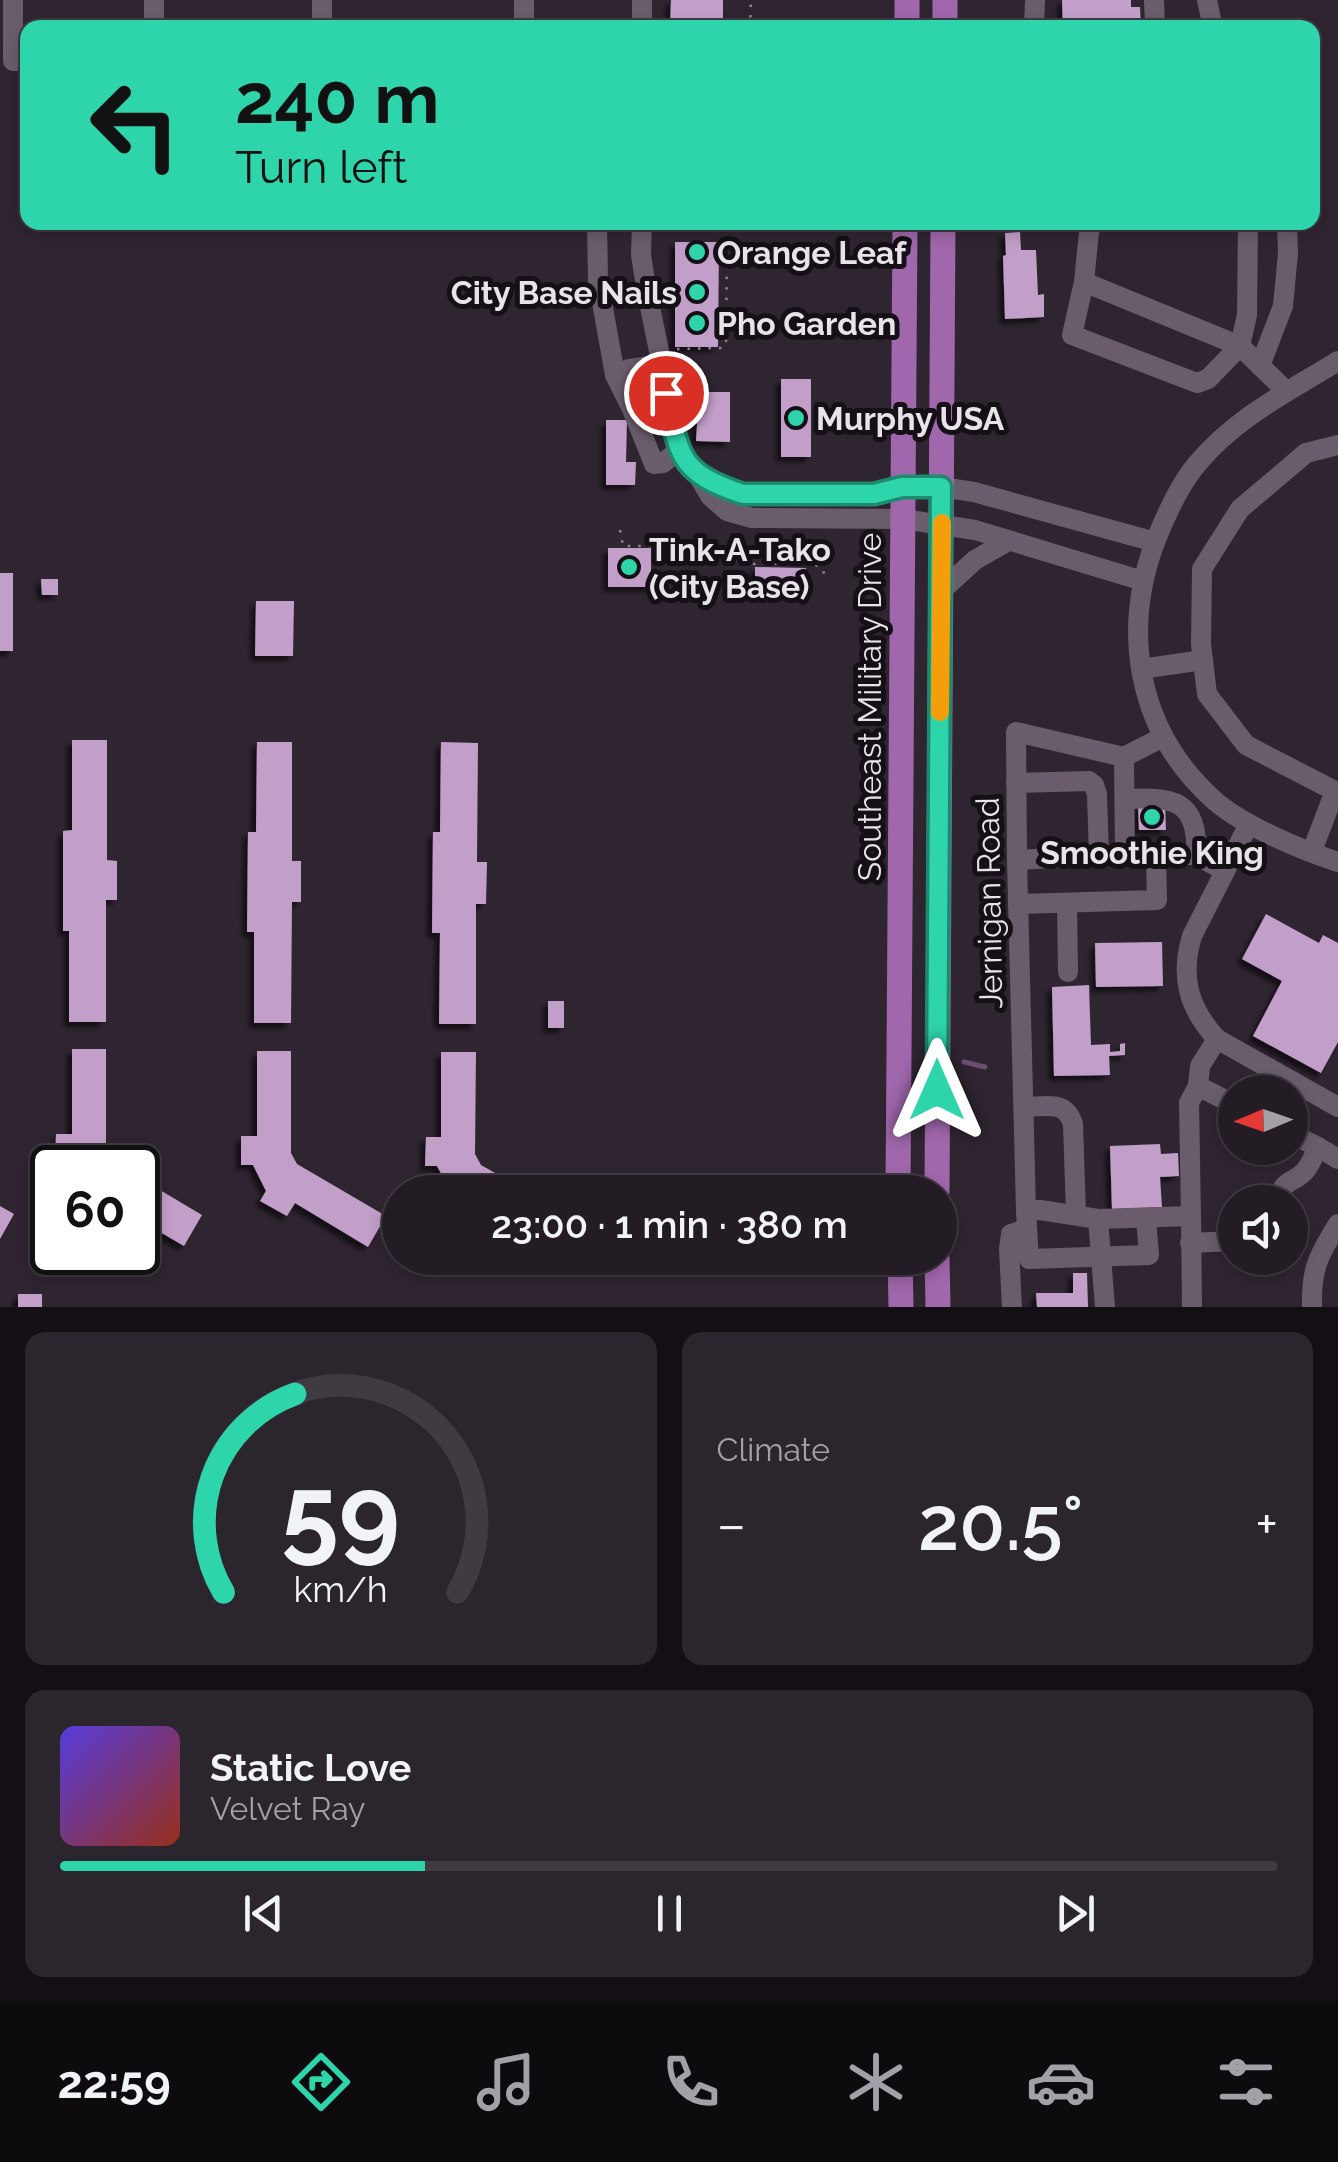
<!DOCTYPE html>
<meta charset="utf-8">
<style>
:root{--surface:#231c25;--page:#2b252d;--text:#f1f3f6;--muted:#a3a1a7;--line:#403a42;--accent:#2ed4aa}
body{margin:0;font-family:Raleway,sans-serif;background:var(--page);color:var(--text);height:100vh;display:flex;flex-direction:column;font-size:38px;white-space:nowrap}
*{box-sizing:border-box;margin:0}
p{font-size:32px;color:var(--muted)}
.icon{flex:none;width:55px;height:55px;fill:none;stroke:currentColor;stroke-width:2;stroke-linecap:round;stroke-linejoin:round}
.map{position:relative;height:1307px;overflow:hidden}
.drawer{display:flex;flex-direction:column;gap:25px;padding:25px;background:#130f14;flex:1}
.drawer>*{flex:none}
.top-card{position:absolute;left:20px;top:20px;width:1300px;height:210px;border-radius:20px;box-shadow:0 5px 15px #0003,0 0 0 2px var(--line);background:#2ed4aa;color:#111;overflow:hidden}
.needle{width:65px;rotate:268deg}
.tools{position:absolute;left:1218px;top:1075px;display:grid;gap:20px}
.tools a{display:grid;place-items:center;width:90px;height:90px;border-radius:50%;background:var(--surface);box-shadow:0 5px 15px #0003,0 0 0 2px var(--line);font-size:50px}
.speed{position:absolute;left:30px;top:1145px;display:flex;gap:20px;font-size:50px;font-weight:700;text-align:center}
.speed>*{display:grid;place-content:center;width:130px;height:130px;border-radius:50%;background:var(--surface);box-shadow:0 5px 15px #0003,0 0 0 2px var(--line);line-height:1}
.speed .limit{border:5px solid #111;border-radius:15px;background:#fff;color:#111}
.pin{position:absolute;display:grid;place-items:center;width:85px;height:85px;color:#fff;margin:-42px;border:5px solid #fff;border-radius:50%;box-shadow:0 2px 10px #0007}
.me{position:absolute;width:110px;margin:-55px;rotate:0deg;stroke-linejoin:round;filter:drop-shadow(0 0 8px #0008)}
.turn{display:flex;align-items:center;gap:35px;height:210px;padding:0 50px;font-size:45px}
.turn .icon{width:130px;height:130px;stroke-width:2.5}
.turn b{display:block;font-size:70px;line-height:85px}
.big{font-size:75px;font-weight:600;line-height:1.1}
.drawer .widget{flex:1;display:flex;flex-direction:column;justify-content:center;gap:15px;min-width:0;padding:0 35px;border-radius:20px;background:var(--page)}
.drawer .dial{align-items:center;gap:0}
.dial svg{height:260px;overflow:visible;fill:none;stroke:var(--line);stroke-width:7;stroke-linecap:round;text-anchor:middle}
.dial text{fill:var(--text);stroke:none}
.song{display:flex;align-items:center;gap:30px}
.cover{width:120px;height:120px;border-radius:15px;background:linear-gradient(135deg,hsl(250 70% 55%),hsl(10 70% 35%))}
.played{height:10px;border-radius:5px;background:linear-gradient(90deg,var(--accent) 30%,var(--line) 30%)}
.keys{display:flex;justify-content:space-around;direction:ltr}
.heat{display:flex;justify-content:space-between;align-items:center;font-size:55px;direction:ltr}
.drawer .tiles{flex:1;display:grid;gap:25px;grid-template-columns:1fr 1fr}
.widget:last-child{grid-column:span 2}
.trip{position:absolute;left:382px;top:1175px;width:575px;height:100px;border-radius:50px;background:var(--surface);box-shadow:0 5px 15px #0003,0 0 0 2px var(--line);font-weight:600;line-height:100px;text-align:center}
.dock{display:flex;height:160px;justify-content:space-around;align-items:center;background:#0e0b0f;color:var(--muted)}
.dock .icon{width:70px;height:70px}
.dock .selected{color:var(--accent)}
.dock b{font-size:45px;color:var(--text)}
.map>svg:first-child{display:block}
</style>
<div class="map">
<svg width="1338" height="1307" viewBox="0 0 1338 1307">
<defs>
<filter id="shadow"><feDropShadow dx="-5" dy="5" stdDeviation="2.5" flood-color="#0009"/></filter>
</defs>
<rect width="100%" height="100%" fill="#2f2531"/>
<g fill="none" stroke-linecap="round" stroke-linejoin="round">
<polyline stroke="#6c4d73" stroke-width="5" points="964,1062 985,1067"/>
</g>
<g fill="#c29fc9" filter="url(#shadow)">
<polygon points="671,0 723,0 723,28 670,28"/>
<polygon points="1062,0 1131,0 1131,7 1140,7 1141,28 1063,28"/>
<polygon points="1020,232 1021,250 1036,250 1038,295 1044,294 1044,317 1005,319 1003,256 1006,255 1005,233"/>
<polygon points="675,242 719,242 718,347 675,347"/>
<rect x="781" y="379" width="30" height="78"/>
<polygon points="699,392 730,392 730,442 696,441"/>
<polygon points="606,420 627,420 626,462 636,462 635,485 606,485"/>
<rect x="608" y="548" width="43" height="39"/>
<polygon points="755,567 806,568 806,590 755,589"/>
<rect x="0" y="573" width="13" height="78"/>
<polygon points="41,579 58,579 58,595 42,595"/>
<polygon points="256,601 294,601 293,656 255,656"/>
<polygon points="72,740 107,740 107,860 117,861 117,900 106,900 106,1022 69,1022 69,931 63,931 63,831 72,830"/>
<polygon points="257,742 292,742 292,861 301,861 301,902 292,902 291,1023 254,1023 254,932 247,932 248,832 256,832"/>
<polygon points="441,742 478,743 477,862 487,862 486,904 476,904 476,1024 439,1024 440,933 432,933 433,832 440,832"/>
<polygon points="1165,803 1166,830 1139,830 1138,804"/>
<polygon points="1266,914 1319,943 1323,935 1338,943 1338,1042 1321,1073 1253,1036 1282,981 1242,959"/>
<polygon points="1162,942 1163,986 1096,987 1095,943"/>
<polygon points="1089,985 1091,1045 1110,1044 1110,1052 1120,1051 1120,1044 1125,1043 1125,1055 1109,1056 1110,1075 1054,1076 1052,987"/>
<rect x="548" y="1001" width="16" height="27"/>
<polygon points="72,1049 106,1049 106,1150 113,1163 121,1168 69,1168 68,1164 55,1164 56,1134 72,1134"/>
<polygon points="257,1051 291,1051 291,1153 297,1164 386,1216 368,1247 295,1203 287,1216 260,1201 266,1191 253,1165 241,1165 241,1136 257,1136"/>
<polygon points="441,1052 476,1052 475,1154 481,1165 529,1192 451,1192 437,1166 425,1166 426,1137 441,1137"/>
<polygon points="1160,1144 1161,1154 1178,1153 1179,1176 1160,1177 1162,1207 1112,1209 1110,1146"/>
<polygon points="138,1177 202,1215 184,1246 138,1219"/>
<polygon points="0,1206 14,1214 0,1239"/>
<polygon points="1073,1273 1087,1273 1088,1307 1037,1307 1036,1293 1073,1293"/>
<rect x="18" y="1294" width="24" height="13"/>
</g>
<g fill="none" stroke-linecap="round" stroke-linejoin="round">
<g stroke="#8c838d" stroke-width="2.5" stroke-dasharray="2.5 8" stroke-linecap="butt">
<polyline points="750,28 751,0"/>
<polyline points="677,349 723,348 726,341 727,241"/>
<polyline points="620,530 623,546 653,546"/>
<polyline points="753,564 813,563 823,570 825,577"/>
<polyline points="859,577 882,577"/>
</g>
<g stroke="#695d6b" stroke-width="20">
<polyline points="13,0 13,61 28,61"/>
<polyline points="154,0 154,28"/>
<polyline points="322,0 322,28"/>
<polyline points="524,0 524,28"/>
<polyline points="1154,0 1155,28"/>
<polyline points="1207,0 1213,28"/>
<polyline points="642,28 642,0"/>
<polyline points="1034,28 1035,0"/>
<polyline points="597,222 598,280 615,375 629,369 660,364"/>
<polyline points="642,222 641,255 646,287 679,450 699,477 710,496 727,511 752,518 903,519 975,530 1143,581"/>
<polyline points="1093,222 1089,232 1084,282 1072,335 1197,383 1208,379 1240,346 1247,315 1248,222"/>
<polyline points="1084,282 1240,346 1286,391"/>
<path d="M1338 361C1288 392 1236 417 1197 464 1181 483 1170 507 1160 530 1119 626 1135 730 1215 801 1244 826 1301 850 1338 862"/>
<polyline points="1260,366 1283,306 1288,253 1287,222"/>
<polyline points="615,375 632,409 654,464 663,463 679,450"/>
<polyline points="699,477 743,494 875,494 902,487 941,487 974,492 1155,542"/>
<polyline points="941,591 975,560 1008,541"/>
<polyline points="1141,669 1203,660"/>
<polyline points="1163,737 1124,757 1125,855 1196,855 1225,871"/>
<polyline points="1016,783 1089,781 1094,785 1097,794 1099,856"/>
<path d="M1125 799C1171 797 1199 798 1196 855"/>
<path d="M1249 824 1192 936C1180 976 1188 1008 1217 1039L1338 1107"/>
<polyline points="1312,851 1335,791 1246,745 1207,694 1201,644 1202,569 1240,509 1306,453 1338,445"/>
<polyline points="1017,860 1108,855"/>
<polyline points="1067,903 1068,972"/>
<polyline points="1018,904 1157,900 1156,855"/>
<polyline points="1217,1039 1200,1066 1198,1086 1235,1105"/>
<path d="M1024 1107C1046 1107 1065 1099 1073 1124L1076 1214"/>
<polyline points="1290,1133 1318,1147"/>
<path d="M1280 1202C1281 1178 1292 1185 1305 1171 1311 1164 1314 1155 1318 1147L1338 1159"/>
<polyline points="1026,1211 1029,1259 1149,1255 1146,1218"/>
<polyline points="1191,1216 1189,1103 1198,1086"/>
<polyline points="1098,1219 1191,1216 1192,1307"/>
<polyline points="1190,1243 1235,1241"/>
<polyline points="1012,1307 1009,1249 1011,1234 1027,1229"/>
<polyline points="1105,1307 1098,1219 1040,1210 1026,1211 1017,860 1016,732 1124,757"/>
<path d="M1312 1307C1311 1269 1318 1256 1338 1224"/>
</g>
<g stroke="#a067ac" stroke-width="25">
<polyline points="907,28 907,0"/>
<polyline points="945,28 945,0"/>
<polyline points="898,1192 905,222"/>
<polyline points="937,1192 943,222"/>
<polyline points="900,1258 901,1307"/>
<polyline points="937,1258 938,1307"/>
</g>
</g>
<g fill="none" stroke-linecap="round" stroke-linejoin="round">
<defs>
<path id="route" d="M666 393C680 456 677 472 743 494H874L902 487H941L937 1090"/>
</defs>
<use href="#route" stroke="#1e8a6e" stroke-width="25"/>
<use href="#route" stroke="#2ed4aa" stroke-width="18"/>
<polyline stroke="#f59e0b" stroke-width="18" points="940,712 942,523"/>
</g>
<g fill="#2ed4aa" stroke="#141015" stroke-width="4">
<circle cx="697" cy="252" r="10"/>
<circle cx="697" cy="292" r="10"/>
<circle cx="697" cy="323" r="10"/>
<circle cx="796" cy="418" r="10"/>
<circle cx="629" cy="567" r="10"/>
<circle cx="1152" cy="817" r="10"/>
</g>
<g text-anchor="middle" dominant-baseline="central" stroke-width="10" stroke-linejoin="round" paint-order="stroke">
<g font-size="32" font-weight="bold" fill="#e9e2ea" stroke="#141015" text-anchor="start">
<text x="717" y="252">Orange Leaf</text>
<text x="677" y="292" text-anchor="end">City Base Nails</text>
<text x="717" y="323">Pho Garden</text>
<text x="816" y="418">Murphy USA</text>
<text x="649" y="549">Tink-A-Tako<tspan x="649" dy="37">(City Base)</tspan></text>
<text x="1152" y="852" text-anchor="middle">Smoothie King</text>
</g>
<g font-size="32" fill="#e9e2ea" stroke="#141015">
<text transform="translate(869 707) rotate(-90)">Southeast Military Drive</text>
<text transform="translate(989 903) rotate(-91)">Jernigan Road</text>
</g>
</g>
</svg>
<div class="tools">
<a><svg class="needle" viewBox="-14 -14 28 28"><path d="M0-13l5 13h-10z" fill="#e53935"/><path d="M0 13l5-13h-10z" fill="#a3a1a7"/></svg></a>
<a><svg class="icon" aria-label="sound" viewBox="0 0 24 24"><path d="M4 9h4l5-4v14l-5-4H4zM17 9q2 3 0 6"/></svg></a>
</div>
<div class="speed"><div class="limit">60</div></div>
<div class="pin" style="left:666px;top:393px;background:#d93025"><svg class="icon" aria-label="arrive" viewBox="0 0 24 24"><path d="M6 21V4h12l-3 4 3 4H6"/></svg></div>
<svg class="me" style="left:937px;top:1090px" viewBox="-20 -20 40 40"><path d="M0-17L14 15 0 8-14 15z" fill="#2ed4aa" stroke="#fff" stroke-width="4"/></svg>
<div class="trip">23:00 · 1 min · 380 m</div>
<div class="top-card">
<div class="turn"><svg class="icon" aria-label="left" viewBox="0 0 24 24"><path d="M17 20v-9H6M10 6l-5 5 5 5"/></svg><div><b>240 m</b>Turn left</div></div>
</div>
</div>
<section class="drawer">
<div class="tiles">
<div class="widget dial"><svg viewBox="0 0 100 80">
<path d="M14 69A42 42 0 1 1 86 69"/>
<path d="M14 69A42 42 0 0 1 36 8" stroke="#2ed4aa"/>
<text x="50" y="56" font-size="32" font-weight="700">59</text>
<text x="50" y="72" font-size="11">km/h</text>
</svg></div>
<div class="widget"><p>Climate</p>
<div class="heat"><a>−</a><b class="big">20.5°</b><a>+</a></div>
</div>
<div class="widget">
<div class="song"><i class="cover"></i><div><b>Static Love</b><p>Velvet Ray</p></div></div>
<div class="played"></div>
<div class="keys"><svg class="icon" aria-label="previous" viewBox="0 0 24 24"><path d="M18 5L8 12l10 7zM5 5v14"/></svg><svg class="icon" aria-label="pause" viewBox="0 0 24 24"><path d="M8 5v14M16 5v14"/></svg><svg class="icon" aria-label="next" viewBox="0 0 24 24"><path d="M6 5l10 7-10 7zM19 5v14"/></svg></div>
</div>
</div>
</section>
<nav class="dock">
<b>22:59</b>
<svg class="icon selected" aria-label="directions" viewBox="0 0 24 24"><path d="M12 3l9 9-9 9-9-9zM9 14v-3h6M13 9l2 2-2 2"/></svg>
<svg class="icon" aria-label="music" viewBox="0 0 24 24"><path d="M9 18V5l10-2v13"/><circle cx="6" cy="18" r="3"/><circle cx="16" cy="16" r="3"/></svg>
<svg class="icon" aria-label="phone" viewBox="0 0 24 24"><path d="M5 4h4l2 5-3 2q2 4 5 5l2-3 5 2v4C11 20 4 13 5 4z"/></svg>
<svg class="icon" aria-label="climate" viewBox="0 0 24 24"><path d="M12 3v18M4 7l16 10M4 17L20 7"/></svg>
<svg class="icon" aria-label="car" viewBox="0 0 24 24"><path d="M5 17H2v-5l4-1 3-4h7l3 4 3 1v5h-3M9 17h6M6 11h13"/><circle cx="7" cy="17" r="2"/><circle cx="17" cy="17" r="2"/></svg>
<svg class="icon" aria-label="filters" viewBox="0 0 24 24"><path d="M4 7h16M4 17h16"/><circle cx="9" cy="7" r="2"/><circle cx="15" cy="17" r="2"/></svg>
</nav>
